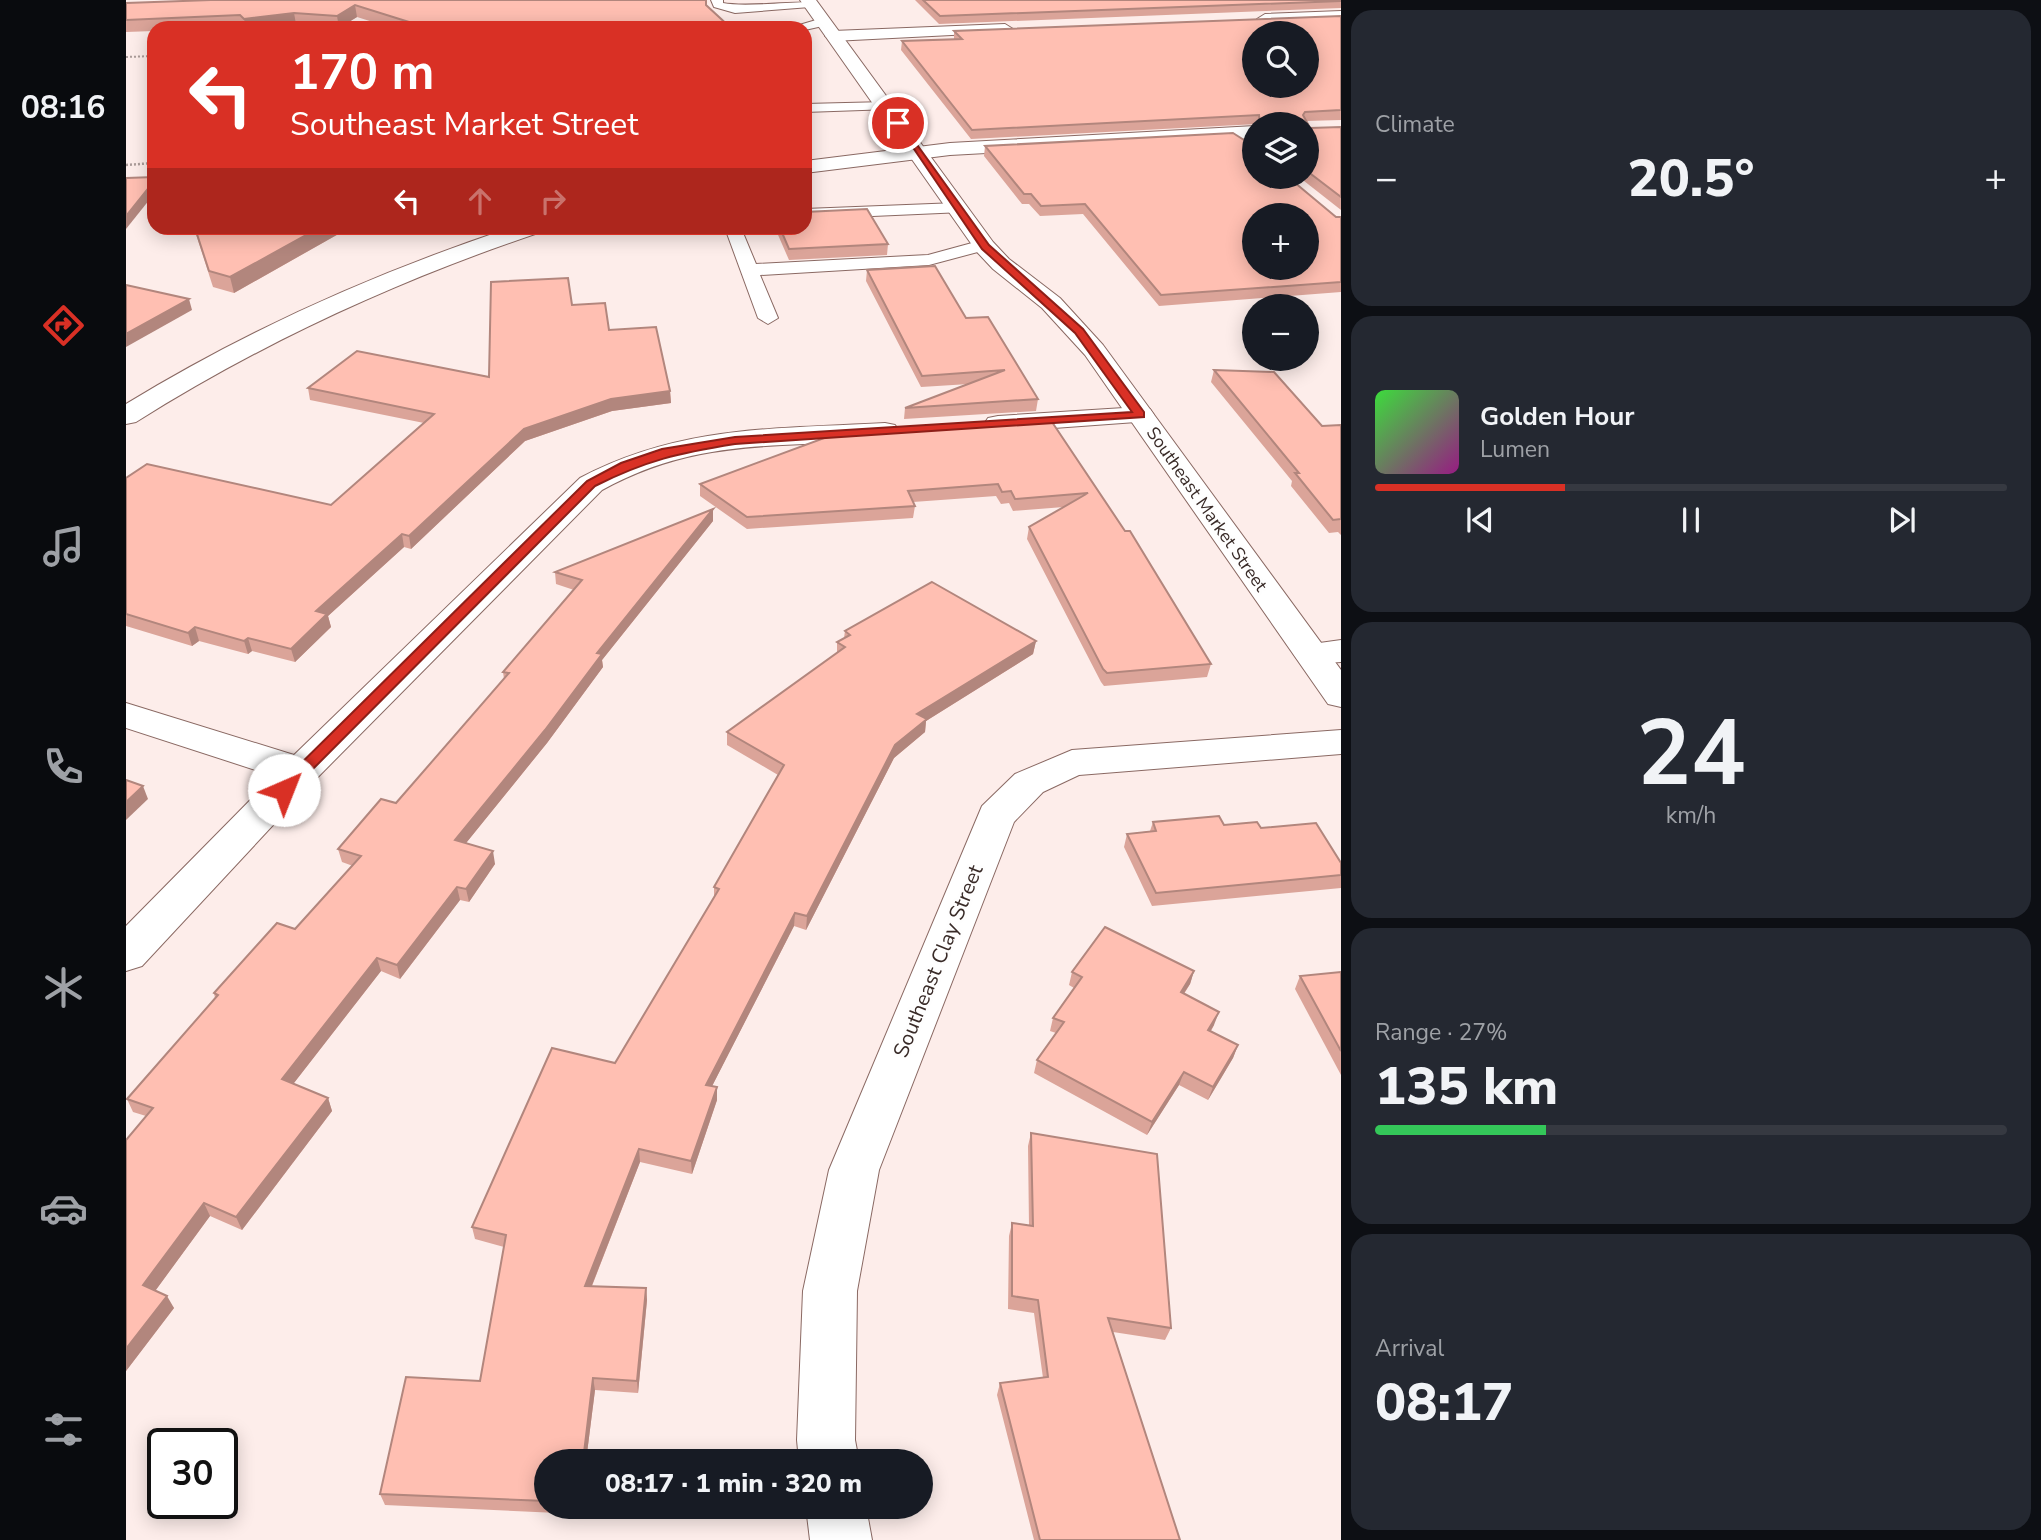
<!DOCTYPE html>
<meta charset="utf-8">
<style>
:root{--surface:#171b24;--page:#242831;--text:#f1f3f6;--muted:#9ea1a6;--line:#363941;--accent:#d93025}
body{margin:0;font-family:"Nunito Sans",sans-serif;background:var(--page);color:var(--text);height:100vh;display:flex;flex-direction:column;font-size:26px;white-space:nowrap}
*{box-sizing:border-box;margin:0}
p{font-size:23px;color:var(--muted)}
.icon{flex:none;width:38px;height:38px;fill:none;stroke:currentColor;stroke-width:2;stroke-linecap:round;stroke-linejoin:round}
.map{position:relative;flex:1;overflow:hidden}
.side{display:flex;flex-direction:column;gap:10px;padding:10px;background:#0d0f14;width:700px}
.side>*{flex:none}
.hud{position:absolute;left:21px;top:21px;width:665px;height:214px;border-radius:21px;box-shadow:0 4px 18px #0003;background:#d93025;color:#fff;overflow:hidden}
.fabs{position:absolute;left:1116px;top:21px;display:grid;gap:14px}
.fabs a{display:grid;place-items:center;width:77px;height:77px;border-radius:50%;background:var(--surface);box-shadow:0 4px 18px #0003;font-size:35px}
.speed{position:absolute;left:21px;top:1428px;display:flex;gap:14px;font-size:35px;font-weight:700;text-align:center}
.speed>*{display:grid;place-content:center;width:91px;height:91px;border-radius:50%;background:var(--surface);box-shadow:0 4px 18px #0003;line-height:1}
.speed .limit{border:4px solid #111;border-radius:10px;background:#fff;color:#111}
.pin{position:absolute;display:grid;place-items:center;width:60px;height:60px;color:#fff;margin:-30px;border:4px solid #fff;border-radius:50%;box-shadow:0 2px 7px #0007}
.me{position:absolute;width:77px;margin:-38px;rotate:44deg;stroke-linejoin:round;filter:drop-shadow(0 0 5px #0008)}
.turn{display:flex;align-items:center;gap:24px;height:147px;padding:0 28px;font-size:32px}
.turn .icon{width:91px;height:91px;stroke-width:2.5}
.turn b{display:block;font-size:49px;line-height:60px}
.lanes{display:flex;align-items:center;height:66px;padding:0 28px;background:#0003;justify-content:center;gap:35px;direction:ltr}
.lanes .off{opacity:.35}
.big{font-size:52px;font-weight:800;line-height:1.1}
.side .card{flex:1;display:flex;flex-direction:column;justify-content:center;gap:10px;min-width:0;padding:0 24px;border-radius:21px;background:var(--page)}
.side .dial{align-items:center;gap:0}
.dial b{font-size:91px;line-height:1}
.song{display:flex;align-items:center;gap:21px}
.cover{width:84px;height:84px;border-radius:10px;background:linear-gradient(135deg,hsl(120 70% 55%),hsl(310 70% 35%))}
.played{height:7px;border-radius:4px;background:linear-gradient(90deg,var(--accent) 30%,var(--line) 30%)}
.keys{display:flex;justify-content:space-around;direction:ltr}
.heat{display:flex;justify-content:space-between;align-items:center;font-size:38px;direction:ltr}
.charge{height:10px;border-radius:5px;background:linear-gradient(90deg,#34c759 27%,var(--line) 0)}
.trip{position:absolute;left:408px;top:1449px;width:399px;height:70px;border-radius:35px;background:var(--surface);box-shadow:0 4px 18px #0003;font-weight:800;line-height:70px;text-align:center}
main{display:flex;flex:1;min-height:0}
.tab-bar{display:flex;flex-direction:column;width:126px;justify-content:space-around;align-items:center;background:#090b0e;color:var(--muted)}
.tab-bar .icon{width:49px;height:49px}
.tab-bar .active{color:var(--accent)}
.tab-bar b{font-size:32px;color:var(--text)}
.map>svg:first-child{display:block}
</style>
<main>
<nav class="tab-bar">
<b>08:16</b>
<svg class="icon active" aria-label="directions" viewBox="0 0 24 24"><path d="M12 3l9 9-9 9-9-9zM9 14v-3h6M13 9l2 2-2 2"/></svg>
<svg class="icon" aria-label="music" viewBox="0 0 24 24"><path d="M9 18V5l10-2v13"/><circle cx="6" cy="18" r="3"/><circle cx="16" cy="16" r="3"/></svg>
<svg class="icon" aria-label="phone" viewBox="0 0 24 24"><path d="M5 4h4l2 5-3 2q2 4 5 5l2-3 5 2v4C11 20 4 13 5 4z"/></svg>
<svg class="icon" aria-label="climate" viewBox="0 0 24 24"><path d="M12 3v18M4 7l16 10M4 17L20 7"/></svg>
<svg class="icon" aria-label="car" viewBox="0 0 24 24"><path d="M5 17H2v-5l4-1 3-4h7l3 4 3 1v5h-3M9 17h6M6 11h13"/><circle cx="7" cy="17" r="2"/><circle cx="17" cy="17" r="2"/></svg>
<svg class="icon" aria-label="filters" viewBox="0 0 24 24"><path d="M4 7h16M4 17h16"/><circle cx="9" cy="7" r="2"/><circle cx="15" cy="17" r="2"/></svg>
</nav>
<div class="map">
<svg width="1215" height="1540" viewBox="0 0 1215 1540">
<rect width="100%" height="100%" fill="#fdedea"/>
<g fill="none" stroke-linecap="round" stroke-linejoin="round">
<defs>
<g id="service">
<path d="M585 0H597V3C620 8 676 0 690 3L684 7 609 13 588 7Z"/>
<polygon points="697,18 703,22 701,25 679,30 663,28"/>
<polygon points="760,102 765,103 765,109 679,112 679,104"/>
<polygon points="831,203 839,208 837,212 679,219 679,209"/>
<polygon points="599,228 615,228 630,264 802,255 857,240 866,245 863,249 803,265 634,275 652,318 642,324 632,318"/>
</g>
<g id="minor">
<polygon points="1215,11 1215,21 1139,24 1131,19 1139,14"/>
<polygon points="879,24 887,29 885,32 707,41 699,36 707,31"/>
<polygon points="1014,407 1024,409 1028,415 1024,421 872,432 862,430 858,424 862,418 872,416"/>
<path d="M759 423 769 425 773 431 769 437C740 444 708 442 678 444 601 447 544 453 476 490L189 780 16 966 0 971V926L148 776 0 728V703L168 755 454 478C554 425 650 429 759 423Z"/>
<polygon points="1215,640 1215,662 1184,664 1172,660 1167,653 1172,646"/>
<polygon points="1215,730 1215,754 953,775 917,792 888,822 753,1170 731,1291 729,1440 733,1461 673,1461 671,1440 677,1291 703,1170 856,806 889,774 946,750"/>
<polygon points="680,1507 740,1507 746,1540 684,1540"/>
</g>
<polygon id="tertiary" points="674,0 690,0 867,242 883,259 934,298 977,345 1215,670 1215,707 1202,704 959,355 916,308 867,269 851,252"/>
<g id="secondary">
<polygon points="1129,126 1129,138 824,155 679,173 679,161 824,143"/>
<path d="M384 228H415L412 233C270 281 137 342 10 422L0 424V404C121 330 249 273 384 228Z"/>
</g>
</defs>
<use href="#service" stroke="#8a6963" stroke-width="2"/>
<use href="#minor" stroke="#8a6963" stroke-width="2"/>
<use href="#tertiary" stroke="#8a6963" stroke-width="2"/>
<use href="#secondary" stroke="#8a6963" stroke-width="2"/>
<polyline stroke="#ab9c99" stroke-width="2" stroke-dasharray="2 2" stroke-linecap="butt" points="0,57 28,56"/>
<polyline stroke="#ab9c99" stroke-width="2.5" stroke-dasharray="2 2" stroke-linecap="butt" points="0,165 28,163"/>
<use href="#service" fill="#fff" fill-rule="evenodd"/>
<use href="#minor" fill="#fff" fill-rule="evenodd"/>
<use href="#tertiary" fill="#fff" fill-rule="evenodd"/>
<use href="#secondary" fill="#fff" fill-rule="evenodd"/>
</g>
<g fill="#dba499">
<polygon points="789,0 1215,0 1215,8 813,24"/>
<polygon points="0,3 580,5 605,28 266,28 231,17 213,28 170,24 143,28 118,28 116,27 85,28 28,28 28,31 0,32"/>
<polygon points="1215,16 1215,120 1180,121 1184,128 1215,127 1215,210 1173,177 1181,177 1181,124 1131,124 845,139 775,50 776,41 828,39 828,31"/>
<polygon points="859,146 1129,177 1210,217 1215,217 1215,292 1033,306 957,214 914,216 903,204 896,204 858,156"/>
<polygon points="68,228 223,228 108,293 87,287"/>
<polygon points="649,228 679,228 762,244 761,255 663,260"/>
<polygon points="741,270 840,318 912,399 910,411 778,419 779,408 843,384 795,387 740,281"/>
<polygon points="446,305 483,330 544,391 545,403 486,411 399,441 285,549 278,547 202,616 205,627 169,662 126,651 122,654 73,641 66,646 0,626 0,478 205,505 298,423 184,400 182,388 363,377"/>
<polygon points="1088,370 1196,426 1215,425 1215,535 1212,532 1203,533 1165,486 1166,481 1085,382"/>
<polygon points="924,419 1085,664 1081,677 978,686 975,682 901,539 903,527 938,507 887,511 883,503 875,504 870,496 787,502 789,506 787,518 621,529 574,496 574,484"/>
<polygon points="587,509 587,521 476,660 477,667 421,743 340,843 369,864 343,902 334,900 274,979 255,971 167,1084 202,1098 206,1111 116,1230 84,1216 29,1291 48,1308 0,1371 0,1140 20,1116 7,1112 1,1099 89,998 88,993 169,929 227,866 216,862 212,849 270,803 378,679 377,672 448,590 430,584 429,572"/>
<polygon points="719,631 910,641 907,654 800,721 799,732 768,758 680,930 668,926 586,1086 591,1100 566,1174 514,1162 466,1286 520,1288 521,1300 512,1393 469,1390 460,1461 420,1461 420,1507 455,1507 454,1514 259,1505 254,1494 354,1381 378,1247 349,1239 346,1227 489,1063 588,897 588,887 652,775 601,745 601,732 711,653 711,642 718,638"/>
<polygon points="1027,822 1098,825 1215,863 1215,888 1026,906 998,847 1001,834 1024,831"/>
<polygon points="1068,971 1064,984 1058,994 1088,1025 1085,1031 1112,1045 1107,1058 1082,1100 1053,1085 1021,1135 908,1073 911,1060 930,1033 924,1031 927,1018 948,988 943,985 946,972"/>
<polygon points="1215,972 1215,1075 1169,989 1174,976"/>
<polygon points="905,1133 1045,1328 1039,1340 987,1332 1054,1540 908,1540 871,1395 874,1383 917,1378 908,1313 882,1309 883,1236 886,1223 903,1226 902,1146"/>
</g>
<g fill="#b2867d">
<polygon points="229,5 231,17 213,28 211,16"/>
<polygon points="168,13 170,24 143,28 120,28 118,19"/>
<polygon points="28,181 28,194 0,229 0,216"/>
<polygon points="193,228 223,228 108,293 104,277"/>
<polygon points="63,299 66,310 0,347 0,334"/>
<polygon points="544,391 545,403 486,411 399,441 285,549 283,536 398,429 485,399"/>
<polygon points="587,509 587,521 476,660 477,667 421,743 332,853 329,840 471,653"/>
<polygon points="276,534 278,547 202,616 205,627 169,662 165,649 190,611"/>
<polygon points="69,627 73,641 66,646 62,633"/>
<polygon points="122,638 126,651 122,654 118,641"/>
<polygon points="910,641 907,654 800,721 799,732 768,758 680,930 681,916 769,745 791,714"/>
<polygon points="17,786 22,799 0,820 0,802"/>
<polygon points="367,851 369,864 343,902 340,889"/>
<polygon points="331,887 334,900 274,979 271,965"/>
<polygon points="669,913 668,926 580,1098 580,1085"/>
<polygon points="251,958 255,971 161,1092 156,1079"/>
<polygon points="1068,971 1064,984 1050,1005 1055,992"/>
<polygon points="1093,1012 1088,1025 1077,1043 1082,1030"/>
<polygon points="1112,1045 1107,1058 1082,1100 1087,1087"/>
<polygon points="1058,1072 1053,1085 1021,1135 1026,1122"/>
<polygon points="591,1087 591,1100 566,1174 565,1161"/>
<polygon points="202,1098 206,1111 116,1230 110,1217"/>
<polygon points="513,1149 514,1162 461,1298 459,1286"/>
<polygon points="78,1203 84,1216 24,1298 17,1285"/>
<polygon points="520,1288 521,1300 512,1393 511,1381"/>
<polygon points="41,1296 48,1308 0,1371 0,1349"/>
<polygon points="467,1378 469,1390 460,1461 457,1461"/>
</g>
<g fill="#ffbfb2" stroke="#b2867d" stroke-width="2" fill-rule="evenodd">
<polygon points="85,0 580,0 580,5 605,28 282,28 283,22 229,5 211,16 168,13 118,19 114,15 0,20 0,3"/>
<polygon points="797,0 1215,0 1215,1 814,16"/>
<path d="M1215 16V110L1179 112 1177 115 1184 128 1215 127V197L1181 171V124H1134L1133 115 846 130 776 41 836 39 828 31ZM1129 33H1181V86H1129Z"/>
<path d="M1107 133 1129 147V177H1162L1210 217H1215V282L1035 295 959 204 915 206 905 194H898L859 146ZM1129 215H1181V268H1129Z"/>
<polygon points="28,177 28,181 0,216 0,178"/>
<polygon points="741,209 762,244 663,249 654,228 679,228 679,212"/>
<polygon points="69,228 193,228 104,277 83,271"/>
<polygon points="809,266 840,318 862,317 912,399 779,408 879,370 796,376 741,270"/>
<polygon points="442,278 446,305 479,303 483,330 530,327 544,391 485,399 398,429 283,536 276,534 190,611 201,614 165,649 122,638 118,641 69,627 62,633 0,614 0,478 21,464 205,505 308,414 182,388 231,351 363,377 365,282"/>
<polygon points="0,285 63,299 0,334"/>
<polygon points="1088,370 1148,372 1196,426 1215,425 1215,519 1207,520 1169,473 1173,473"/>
<polygon points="924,419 999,531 1004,531 1085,664 981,673 977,669 903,527 962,493 889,499 885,491 876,492 872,484 782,491 789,506 621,517 574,484 709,434"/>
<polygon points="587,509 471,653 476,654 419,730 329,840 367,851 340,889 331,887 271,965 251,958 156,1079 202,1098 110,1217 78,1203 17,1285 41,1296 0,1349 0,1140 27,1108 1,1099 92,995 88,993 151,923 169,929 235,856 212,849 255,799 270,803 383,673 377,672 456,580 429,572"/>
<polygon points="806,582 910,641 791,714 801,719 769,745 681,916 669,913 580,1085 591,1087 565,1161 513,1149 459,1286 520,1288 511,1381 467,1378 457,1461 420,1461 420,1501 254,1494 280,1377 354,1381 380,1235 346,1227 426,1048 489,1063 593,889 588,887 658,765 601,732 719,647 711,642 724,635 719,631"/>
<polygon points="0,780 17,786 0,802"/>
<polygon points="1093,816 1098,825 1131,822 1135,828 1190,823 1215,863 1215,875 1030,893 1001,834 1030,831 1027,822"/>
<polygon points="979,927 1068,971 1055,992 1093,1012 1082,1030 1112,1045 1087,1087 1058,1072 1026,1122 911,1060 938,1022 927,1018 956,977 946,972"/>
<polygon points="1215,972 1215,1051 1174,976"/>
<polygon points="905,1133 1031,1154 1045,1328 982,1318 1054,1540 914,1540 874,1383 922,1377 912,1300 886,1296 886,1223 907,1226"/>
</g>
<path fill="#d93025" stroke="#8d1f18" stroke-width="2" d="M769 121H774L863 245 957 329 1018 412V417L609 444C553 453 521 460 469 486L163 793H152L150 790 152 786 461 481 495 463 536 449 609 437 1006 412 949 333 856 249Z"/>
<g text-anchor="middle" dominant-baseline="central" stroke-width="6" stroke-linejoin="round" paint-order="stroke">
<g font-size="18" fill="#392b28" stroke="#fefefe">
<text transform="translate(1081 509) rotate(55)">Southeast Market Street</text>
</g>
<g font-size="21" fill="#392b28" stroke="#fefefe">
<text transform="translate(812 961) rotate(-68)">Southeast Clay Street</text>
</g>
</g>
</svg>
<div class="fabs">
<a><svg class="icon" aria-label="search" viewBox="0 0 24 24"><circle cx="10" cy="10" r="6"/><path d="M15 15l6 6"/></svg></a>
<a><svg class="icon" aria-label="layers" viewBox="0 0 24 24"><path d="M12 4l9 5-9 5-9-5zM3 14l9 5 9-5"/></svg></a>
<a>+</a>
<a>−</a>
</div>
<div class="speed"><div class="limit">30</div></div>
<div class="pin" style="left:772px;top:123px;background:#d93025"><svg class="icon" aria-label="arrive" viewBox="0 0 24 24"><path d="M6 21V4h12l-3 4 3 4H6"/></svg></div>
<svg class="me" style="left:158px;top:790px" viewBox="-20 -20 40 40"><circle r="19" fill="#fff"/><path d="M0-13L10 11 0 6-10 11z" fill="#d93025"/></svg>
<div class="trip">08:17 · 1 min · 320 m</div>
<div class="hud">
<div class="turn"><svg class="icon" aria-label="left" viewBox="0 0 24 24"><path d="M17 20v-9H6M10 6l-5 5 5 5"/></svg><div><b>170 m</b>Southeast Market Street</div></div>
<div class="lanes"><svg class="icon" aria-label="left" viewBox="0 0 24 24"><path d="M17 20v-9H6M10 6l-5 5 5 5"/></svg><svg class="icon off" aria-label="ahead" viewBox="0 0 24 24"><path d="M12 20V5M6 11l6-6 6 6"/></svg><svg class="icon off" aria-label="right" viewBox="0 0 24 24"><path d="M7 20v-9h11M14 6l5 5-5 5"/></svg></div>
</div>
</div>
<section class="side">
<div class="card"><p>Climate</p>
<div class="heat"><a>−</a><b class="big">20.5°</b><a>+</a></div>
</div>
<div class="card">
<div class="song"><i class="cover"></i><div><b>Golden Hour</b><p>Lumen</p></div></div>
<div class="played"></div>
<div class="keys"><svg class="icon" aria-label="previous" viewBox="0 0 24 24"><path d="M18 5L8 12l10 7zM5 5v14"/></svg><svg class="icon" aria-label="pause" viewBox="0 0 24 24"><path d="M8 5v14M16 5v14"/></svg><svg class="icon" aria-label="next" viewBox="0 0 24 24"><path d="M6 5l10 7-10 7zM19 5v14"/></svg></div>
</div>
<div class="card dial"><b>24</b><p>km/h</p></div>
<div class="card"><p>Range · 27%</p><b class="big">135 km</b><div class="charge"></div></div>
<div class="card"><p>Arrival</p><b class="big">08:17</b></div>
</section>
</main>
